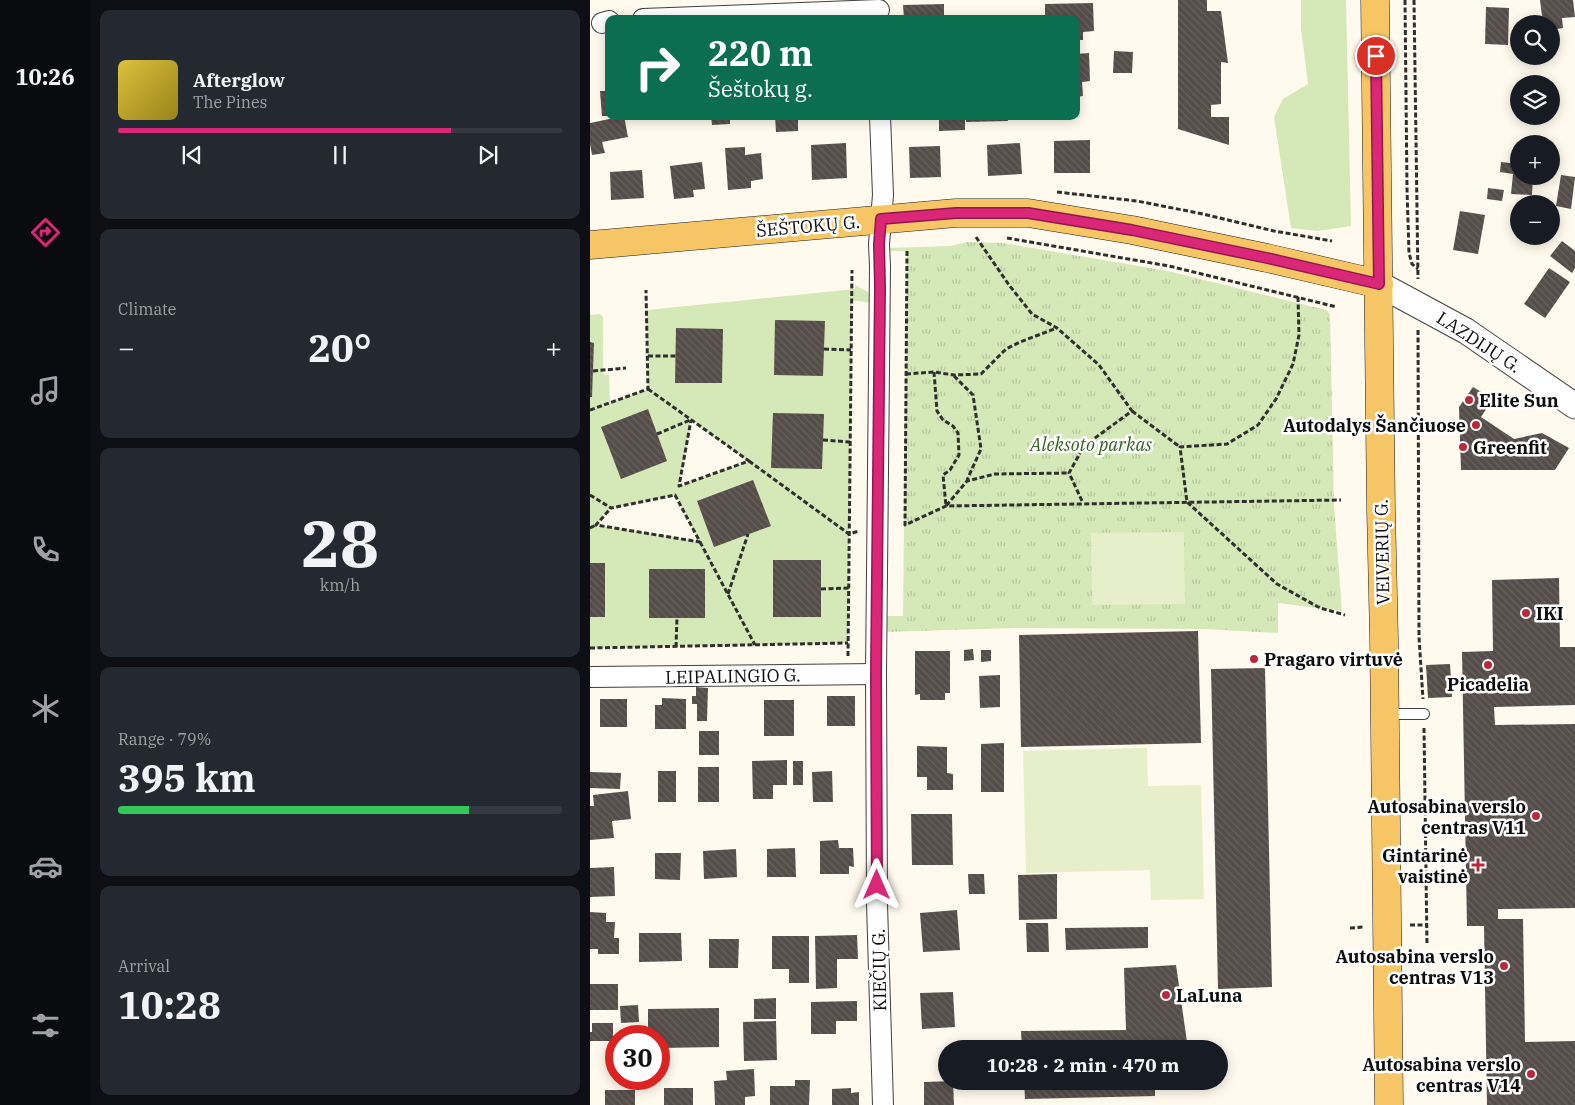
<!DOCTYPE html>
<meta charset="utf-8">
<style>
:root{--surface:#171b24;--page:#242831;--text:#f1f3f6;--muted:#9ea1a6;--line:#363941;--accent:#db2777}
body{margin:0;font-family:"IBM Plex Serif",serif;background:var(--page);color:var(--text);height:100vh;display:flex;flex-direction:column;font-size:19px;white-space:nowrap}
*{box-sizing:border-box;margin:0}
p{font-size:16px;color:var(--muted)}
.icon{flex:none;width:28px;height:28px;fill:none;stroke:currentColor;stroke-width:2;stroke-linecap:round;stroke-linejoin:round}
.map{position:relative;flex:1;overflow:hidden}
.drawer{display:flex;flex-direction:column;gap:10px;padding:10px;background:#0d0f14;width:500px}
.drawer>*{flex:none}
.hud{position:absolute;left:15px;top:15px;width:475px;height:105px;border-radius:10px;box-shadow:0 2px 12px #0003;background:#0b6e4f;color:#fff;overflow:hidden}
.fabs{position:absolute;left:920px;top:15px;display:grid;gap:10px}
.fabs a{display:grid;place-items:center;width:50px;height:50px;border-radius:50%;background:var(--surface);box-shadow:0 2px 12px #0003;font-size:25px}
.speed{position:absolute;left:15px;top:1025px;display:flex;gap:10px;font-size:25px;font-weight:700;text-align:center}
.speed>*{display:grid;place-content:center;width:65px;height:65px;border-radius:50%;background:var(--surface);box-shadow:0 2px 12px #0003;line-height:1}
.speed .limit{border:8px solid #d22;background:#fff;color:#111}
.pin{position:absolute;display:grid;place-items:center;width:42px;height:42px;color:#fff;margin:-21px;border:2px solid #fff;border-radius:50%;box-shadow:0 1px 5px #0007}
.me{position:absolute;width:55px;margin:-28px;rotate:0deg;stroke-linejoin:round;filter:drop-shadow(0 0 4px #0008)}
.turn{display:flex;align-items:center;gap:18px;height:105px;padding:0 20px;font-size:22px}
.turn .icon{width:65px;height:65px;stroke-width:2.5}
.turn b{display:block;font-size:35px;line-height:42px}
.big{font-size:38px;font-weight:800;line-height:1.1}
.drawer .card{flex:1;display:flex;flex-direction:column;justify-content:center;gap:8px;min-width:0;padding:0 18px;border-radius:10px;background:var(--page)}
.drawer .dial{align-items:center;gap:0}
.dial b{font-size:65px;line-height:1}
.song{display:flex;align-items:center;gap:15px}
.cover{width:60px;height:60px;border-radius:8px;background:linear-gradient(135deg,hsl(50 70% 55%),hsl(50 70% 35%))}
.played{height:5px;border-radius:2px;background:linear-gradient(90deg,var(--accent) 75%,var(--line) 75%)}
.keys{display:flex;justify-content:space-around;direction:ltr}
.heat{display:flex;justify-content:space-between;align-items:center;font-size:28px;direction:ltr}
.charge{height:8px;border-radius:4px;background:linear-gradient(90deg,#34c759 79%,var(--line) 0)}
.trip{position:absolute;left:348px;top:1040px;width:290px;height:50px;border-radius:25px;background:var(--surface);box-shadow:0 2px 12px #0003;font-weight:800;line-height:50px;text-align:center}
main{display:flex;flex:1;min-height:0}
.tabs{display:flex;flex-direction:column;width:90px;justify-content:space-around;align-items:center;background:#090b0e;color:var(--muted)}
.tabs .icon{width:35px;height:35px}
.tabs .current{color:var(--accent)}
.tabs b{font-size:22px;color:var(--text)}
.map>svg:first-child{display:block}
</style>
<main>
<nav class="tabs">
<b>10:26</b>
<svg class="icon current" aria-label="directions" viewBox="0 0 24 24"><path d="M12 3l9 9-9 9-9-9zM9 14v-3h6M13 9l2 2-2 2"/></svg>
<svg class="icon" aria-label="music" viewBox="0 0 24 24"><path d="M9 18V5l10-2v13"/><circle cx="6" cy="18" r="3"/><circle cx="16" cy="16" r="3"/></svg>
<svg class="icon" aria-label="phone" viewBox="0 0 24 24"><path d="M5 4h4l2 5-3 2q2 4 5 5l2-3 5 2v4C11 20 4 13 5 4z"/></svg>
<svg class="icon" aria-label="climate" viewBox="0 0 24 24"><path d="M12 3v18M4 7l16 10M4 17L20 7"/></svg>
<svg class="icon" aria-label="car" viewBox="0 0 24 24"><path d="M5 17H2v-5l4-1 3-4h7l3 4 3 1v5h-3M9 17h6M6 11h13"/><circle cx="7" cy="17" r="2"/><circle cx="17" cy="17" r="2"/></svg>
<svg class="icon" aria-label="filters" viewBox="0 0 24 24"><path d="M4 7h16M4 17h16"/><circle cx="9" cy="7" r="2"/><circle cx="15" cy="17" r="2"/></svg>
</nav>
<section class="drawer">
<div class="card">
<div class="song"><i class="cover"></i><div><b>Afterglow</b><p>The Pines</p></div></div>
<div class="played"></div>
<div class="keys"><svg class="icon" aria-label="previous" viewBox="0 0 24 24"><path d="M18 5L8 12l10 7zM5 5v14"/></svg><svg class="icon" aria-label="pause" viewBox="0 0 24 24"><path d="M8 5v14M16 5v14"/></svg><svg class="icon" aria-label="next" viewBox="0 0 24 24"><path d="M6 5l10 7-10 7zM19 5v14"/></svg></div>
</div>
<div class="card"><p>Climate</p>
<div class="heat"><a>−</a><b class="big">20°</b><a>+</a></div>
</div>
<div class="card dial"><b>28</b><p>km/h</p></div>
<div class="card"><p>Range · 79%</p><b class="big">395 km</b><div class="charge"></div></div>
<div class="card"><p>Arrival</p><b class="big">10:28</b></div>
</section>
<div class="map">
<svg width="985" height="1105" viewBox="0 0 985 1105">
<defs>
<pattern id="park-tufts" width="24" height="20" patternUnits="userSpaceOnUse" patternTransform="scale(1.25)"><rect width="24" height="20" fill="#d5e8b8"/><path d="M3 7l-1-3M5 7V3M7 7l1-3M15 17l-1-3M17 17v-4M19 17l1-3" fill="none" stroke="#b6c69d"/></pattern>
<pattern id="building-back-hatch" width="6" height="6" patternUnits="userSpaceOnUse" patternTransform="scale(1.25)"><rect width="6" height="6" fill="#554d49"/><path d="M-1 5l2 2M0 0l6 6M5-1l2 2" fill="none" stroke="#68625f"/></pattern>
</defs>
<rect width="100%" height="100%" fill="#fffaed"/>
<g fill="#d5e8b8" fill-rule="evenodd">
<polygon points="711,0 756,0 761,226 728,231 701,228 684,117 693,99 718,84 711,28"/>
<path d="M265 285 278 292 281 303 262 300 258 643 0 648V315L10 314 13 317V374L19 375 20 403 58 389 57 310 265 289ZM101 420 158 461V462L89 486ZM85 495 109 541 7 525 21 508Z"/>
</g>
<polygon fill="url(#park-tufts)" points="377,242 413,243 578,271 736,310 740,314 744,506 752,611 688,603 688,633 615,629 425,628 294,632 294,616 313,616 317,251 298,251 298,248 360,246"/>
<g fill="#e6efc9">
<polygon points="594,532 595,604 502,605 501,533"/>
<polygon points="557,748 558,786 611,785 614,899 561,900 560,870 436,873 433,751"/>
</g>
<g fill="url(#building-back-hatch)">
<polygon points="588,0 617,0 617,11 631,11 638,63 631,62 631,104 621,105 621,117 639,117 639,145 588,129"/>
<polygon points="950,0 983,0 985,17 972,18 973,28 961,30 961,24 953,24"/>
<polygon points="503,3 504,31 493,32 493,40 486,40 486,19 455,19 455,4"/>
<polygon points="354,4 354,19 314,19 313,5"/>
<polygon points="896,7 919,8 918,45 895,44"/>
<polygon points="524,51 543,52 542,73 523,73"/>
<polygon points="499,53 500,81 492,82 493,96 486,97 486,54"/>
<polygon points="10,91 19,91 19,116 12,116"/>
<polygon points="34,116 38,137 12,142 15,153 2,155 0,144 0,123"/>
<polygon points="121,116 140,116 140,124 122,125"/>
<polygon points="185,116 208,116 208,131 186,132"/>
<polygon points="349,116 375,116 375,130 349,131"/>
<polygon points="376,116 417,116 418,121 376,122"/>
<polygon points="500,140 500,173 464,173 464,141"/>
<polygon points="256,143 257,178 222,180 221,145"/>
<polygon points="430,143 432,174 398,176 397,145"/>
<polygon points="350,146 351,177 320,178 319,147"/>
<polygon points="155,147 155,155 171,153 173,179 161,181 161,188 138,190 135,148"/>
<polygon points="112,162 115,189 103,190 104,197 84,199 80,166"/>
<polygon points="911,162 929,164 929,176 943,176 942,195 921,194 923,174 910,172"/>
<polygon points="52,170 54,198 21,200 20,172"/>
<polygon points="971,175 985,177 981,209 966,206"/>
<polygon points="898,188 914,190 912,201 897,199"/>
<polygon points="870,211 895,215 888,254 863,250"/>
<polygon points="972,241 985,251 985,268 982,273 960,256"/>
<polygon points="959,268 980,282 955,318 934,304"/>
<polygon points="185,320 235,321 233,376 184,375"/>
<polygon points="86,328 133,329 132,383 85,383"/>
<polygon points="0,342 4,343 2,397 0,397"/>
<polygon points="883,387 903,399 891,417 924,439 952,433 979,448 965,470 871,470 869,407"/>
<polygon points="58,409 77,461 31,479 11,427"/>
<polygon points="183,413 234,414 232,469 181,468"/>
<polygon points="163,480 181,526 124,547 107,501"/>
<rect x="183" y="560" width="48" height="57"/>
<rect x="0" y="563" width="15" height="54"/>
<rect x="59" y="569" width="56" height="49"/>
<polygon points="969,578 970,647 985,647 985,705 904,707 905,725 985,724 985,908 908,909 908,919 933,919 935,1042 985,1041 985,1105 897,1105 894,926 877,926 872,652 903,651 902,580"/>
<polygon points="608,631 611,743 431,747 429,635"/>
<polygon points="383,649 384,660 374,661 374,650"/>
<polygon points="391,650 401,650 401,661 391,662"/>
<polygon points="325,651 360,651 360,693 355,693 355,700 330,700 330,694 325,695"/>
<polygon points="860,664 862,697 838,698 836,665"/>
<polygon points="675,668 682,987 628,989 621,669"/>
<polygon points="410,675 410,707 390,708 389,676"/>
<polygon points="106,687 118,688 117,721 107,721 107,704 102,704 102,696 106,696"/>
<rect x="237" y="696" width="28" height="30"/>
<polygon points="72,698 96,699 96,729 65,729 65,705 72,705"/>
<rect x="10" y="699" width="27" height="28"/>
<rect x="174" y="700" width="30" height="36"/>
<rect x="109" y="731" width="20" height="24"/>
<polygon points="414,743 414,792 391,792 391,744"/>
<polygon points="327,746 357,747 357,773 363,774 363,790 337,790 337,777 327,777"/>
<polygon points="197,760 197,785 183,785 183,799 163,799 162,761"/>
<rect x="203" y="761" width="10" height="24"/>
<rect x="108" y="767" width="21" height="35"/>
<rect x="68" y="771" width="18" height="31"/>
<polygon points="242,771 243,802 223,802 222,772"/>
<polygon points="0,772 31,773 30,789 0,788"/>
<polygon points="38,791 41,819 22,821 24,838 0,840 0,806 4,806 3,795"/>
<polygon points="321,814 362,814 363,865 322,865"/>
<polygon points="248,840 249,848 263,848 264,867 259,866 259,874 230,874 230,841"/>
<polygon points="205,848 206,877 177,877 177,849"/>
<polygon points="146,849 147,877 114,879 113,851"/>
<polygon points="65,853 91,853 90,880 65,879"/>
<polygon points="24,867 25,896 0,897 0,868"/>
<polygon points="378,874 394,874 395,894 379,894"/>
<polygon points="467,874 467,919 429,920 428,875"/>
<polygon points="367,910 370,950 333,952 330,913"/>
<polygon points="0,912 16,913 16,922 25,922 24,938 29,938 29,954 8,954 8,949 0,949"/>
<polygon points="436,923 458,923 459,952 437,952"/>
<polygon points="558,927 558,948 476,950 475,928"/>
<polygon points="49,933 91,933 92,961 49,962"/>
<polygon points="267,935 268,959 247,959 247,988 226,989 225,936"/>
<polygon points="182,936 219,936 219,983 199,983 199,969 182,969"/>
<polygon points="119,939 149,939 148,968 119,968"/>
<polygon points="586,965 598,1049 432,1049 431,1031 536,1030 534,968"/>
<rect x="0" y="984" width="28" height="26"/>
<polygon points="363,992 365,1027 332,1029 330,993"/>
<polygon points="186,998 186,1019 164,1019 164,999"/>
<polygon points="267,1001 267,1021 246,1021 246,1034 221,1034 221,1002"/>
<polygon points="48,1005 49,1022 31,1023 30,1006"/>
<polygon points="129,1008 129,1047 69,1048 69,1036 58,1036 58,1009"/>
<polygon points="186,1021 187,1060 154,1061 153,1022"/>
<polygon points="2,1023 23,1023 23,1041 0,1041 0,1032 2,1032"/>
<polygon points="164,1069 165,1096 155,1097 155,1105 125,1105 124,1081 137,1080 136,1071"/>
<polygon points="205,1080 220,1080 219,1105 180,1105 180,1086 205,1086"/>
<polygon points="363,1081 364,1105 334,1105 334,1082"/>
<polygon points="434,1081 565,1081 565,1096 435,1099"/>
<rect x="74" y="1088" width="29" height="17"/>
<polygon points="261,1088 261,1093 269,1092 269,1105 242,1105 242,1089"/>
<rect x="15" y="1090" width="30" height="15"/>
</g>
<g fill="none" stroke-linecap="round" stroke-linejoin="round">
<defs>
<polyline id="service" points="795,714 834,714"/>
<g id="minor">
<polyline points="53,19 289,10"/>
<polyline points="12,23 19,21"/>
<polyline points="290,116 293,195 289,244 290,267 286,674 287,904 293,1105"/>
<polyline points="0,677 286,674"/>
</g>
<polyline id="tertiary" points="789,284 876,331 985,406"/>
<g id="primary">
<polyline points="785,0 791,510 794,638 799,1105"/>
<polyline points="0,245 366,213 438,213 542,230 677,258 789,284"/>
</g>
</defs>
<use href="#service" stroke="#404040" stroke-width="12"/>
<use href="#minor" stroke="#404040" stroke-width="22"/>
<use href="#tertiary" stroke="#404040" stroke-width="27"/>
<use href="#primary" stroke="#1e1e1e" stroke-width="29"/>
<g stroke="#2f2f2f" stroke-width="3" stroke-dasharray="5 2.5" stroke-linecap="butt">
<polyline points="815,0 817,189 819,253 822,264 828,269"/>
<polyline points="824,0 828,279"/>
<polyline points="467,192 547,201 613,214 684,231 742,241"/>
<polyline points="386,237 419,285 442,314 467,328 509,365 542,411 494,446 479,473 493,503"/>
<polyline points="417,238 579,266 747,307"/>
<polyline points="317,251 315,525 356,506 751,500"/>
<polyline points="708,297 709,335 703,364 686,399 668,425 637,444 590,447 597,502 687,584 730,608 755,615"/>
<polyline points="828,330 829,637 833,699"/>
<polyline points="234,349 261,350"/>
<polyline points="58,356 86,356"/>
<polyline points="3,371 36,368"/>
<polyline points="344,372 347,411 353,420 363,426 368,433 369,455 360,470 353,475 356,506 377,481 405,474 479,473"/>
<polyline points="316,374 344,372 364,375 391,374 416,349 430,342 467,328"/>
<polyline points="364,376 383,395 391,449 377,480"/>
<polyline points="58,389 159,461 89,486 101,420"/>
<polyline points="0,410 58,389 56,290"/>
<polyline points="542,411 590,447"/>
<polyline points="67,434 100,420"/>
<polyline points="233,440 260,442"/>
<polyline points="159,461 259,534 269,531"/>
<polyline points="0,495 21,508 85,495 110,542 6,525 21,508"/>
<polyline points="0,528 6,525"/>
<polyline points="110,542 165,645"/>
<polyline points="231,589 259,588"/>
<polyline points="138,594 158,534"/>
<polyline points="86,647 87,617"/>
<polyline points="0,648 258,643"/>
<polyline points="258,656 262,270"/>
<polyline points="834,728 837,945"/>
<polyline points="820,925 837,925"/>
<polyline points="760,928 774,927"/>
</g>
<use href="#service" stroke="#fff" stroke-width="10"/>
<use href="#minor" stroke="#fff" stroke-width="20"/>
<use href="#tertiary" stroke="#fff" stroke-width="25"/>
<use href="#primary" stroke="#f5c566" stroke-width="28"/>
</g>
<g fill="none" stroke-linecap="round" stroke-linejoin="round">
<defs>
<polyline id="route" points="287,885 286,674 290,287 289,244 291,219 366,213 438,213 542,230 677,258 789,284 786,56"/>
</defs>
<use href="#route" stroke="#8e194d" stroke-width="12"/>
<use href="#route" stroke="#db2777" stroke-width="9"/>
</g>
<g fill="#ba283c" stroke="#fff" stroke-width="2">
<circle cx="879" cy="400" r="5"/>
<circle cx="886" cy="425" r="5"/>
<circle cx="873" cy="447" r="5"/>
<circle cx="936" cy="613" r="5"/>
<circle cx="664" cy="659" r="5"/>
<circle cx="898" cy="665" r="5"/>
<circle cx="946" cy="816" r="5"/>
<path d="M885.5 857.5h5v5h5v5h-5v5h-5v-5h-5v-5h5z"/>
<circle cx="914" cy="966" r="5"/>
<circle cx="576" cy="995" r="5"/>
<circle cx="941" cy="1074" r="5"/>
</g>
<g text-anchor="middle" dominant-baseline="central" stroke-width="5" stroke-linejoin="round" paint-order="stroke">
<g font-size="18" fill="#0d0d0d" stroke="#fff">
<text transform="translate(218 226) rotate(-5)">ŠEŠTOKŲ G.</text>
<text transform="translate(889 342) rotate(33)">LAZDIJŲ G.</text>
<text transform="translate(792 552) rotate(-91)">VEIVERIŲ G.</text>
<text transform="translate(143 676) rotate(-1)">LEIPALINGIO G.</text>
<text transform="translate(289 970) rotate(-91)">KIEČIŲ G.</text>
</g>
<g font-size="18" font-weight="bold" fill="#0d0d0d" stroke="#fff" text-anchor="start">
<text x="889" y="400">Elite Sun</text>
<text x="876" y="425" text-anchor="end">Autodalys Šančiuose</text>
<text x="883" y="447">Greenfit</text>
<text x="946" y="613">IKI</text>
<text x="674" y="659">Pragaro virtuvė</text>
<text x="898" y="684" text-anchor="middle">Picadelia</text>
<text x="936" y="806" text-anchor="end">Autosabina verslo<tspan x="936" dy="21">centras V11</tspan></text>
<text x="878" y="855" text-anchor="end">Gintarinė<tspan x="878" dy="21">vaistinė</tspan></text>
<text x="904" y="956" text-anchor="end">Autosabina verslo<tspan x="904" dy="21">centras V13</tspan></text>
<text x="586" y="995">LaLuna</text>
<text x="931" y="1064" text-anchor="end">Autosabina verslo<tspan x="931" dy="21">centras V14</tspan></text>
</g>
<g font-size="18" font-style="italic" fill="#33631f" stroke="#fff">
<text x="501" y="444">Aleksoto parkas</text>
</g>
</g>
</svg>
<div class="fabs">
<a><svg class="icon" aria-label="search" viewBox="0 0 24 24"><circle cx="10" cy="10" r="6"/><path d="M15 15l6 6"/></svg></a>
<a><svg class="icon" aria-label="layers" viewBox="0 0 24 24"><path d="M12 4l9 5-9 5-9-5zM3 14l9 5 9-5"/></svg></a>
<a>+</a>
<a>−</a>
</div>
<div class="speed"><div class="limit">30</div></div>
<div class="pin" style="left:786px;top:56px;background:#d93025"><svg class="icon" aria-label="arrive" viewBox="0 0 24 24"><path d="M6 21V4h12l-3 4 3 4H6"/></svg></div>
<svg class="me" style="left:287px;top:885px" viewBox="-20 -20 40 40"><path d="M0-17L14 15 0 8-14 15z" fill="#db2777" stroke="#fff" stroke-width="4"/></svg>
<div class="trip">10:28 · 2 min · 470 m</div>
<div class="hud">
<div class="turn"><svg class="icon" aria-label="right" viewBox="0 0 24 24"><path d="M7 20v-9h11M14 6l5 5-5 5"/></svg><div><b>220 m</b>Šeštokų g.</div></div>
</div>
</div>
</main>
